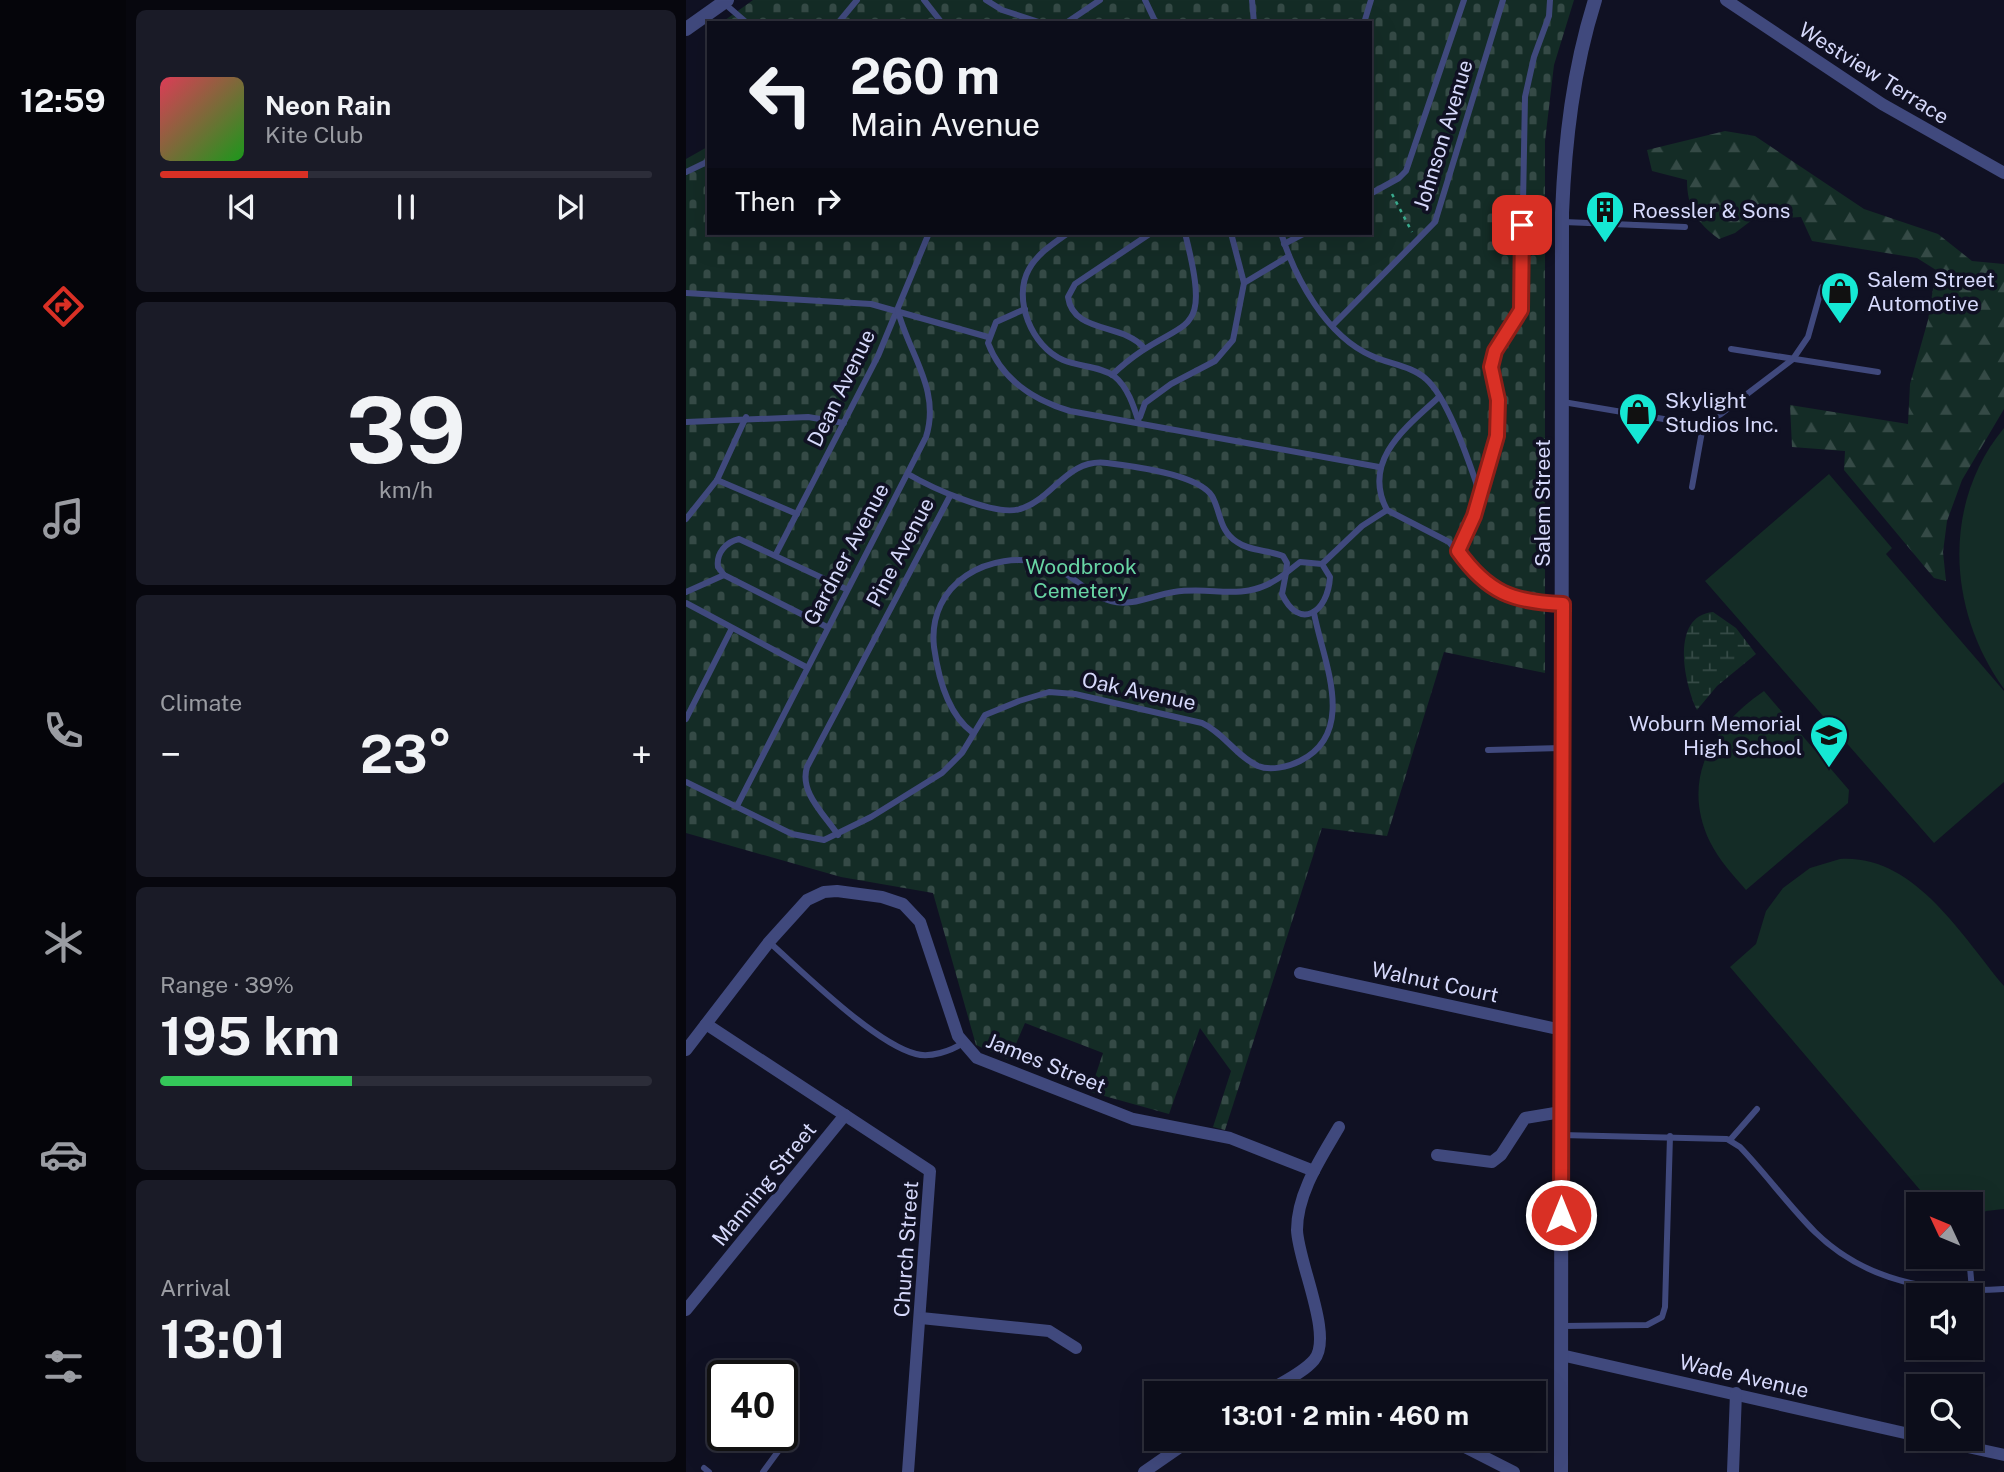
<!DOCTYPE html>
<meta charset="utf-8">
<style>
:root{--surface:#0c0d1a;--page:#1a1b27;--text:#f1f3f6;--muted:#9a9ca2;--line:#2c2d39;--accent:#d93025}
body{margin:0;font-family:"Public Sans",sans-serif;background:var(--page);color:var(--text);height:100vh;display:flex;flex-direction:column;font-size:26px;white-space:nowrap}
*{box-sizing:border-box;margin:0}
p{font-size:23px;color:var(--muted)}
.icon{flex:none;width:38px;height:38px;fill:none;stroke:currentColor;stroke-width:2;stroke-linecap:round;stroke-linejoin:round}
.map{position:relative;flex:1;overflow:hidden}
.details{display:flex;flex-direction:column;gap:10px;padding:10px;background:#07070e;width:560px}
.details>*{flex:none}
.hud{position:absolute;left:21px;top:21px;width:665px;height:214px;border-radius:0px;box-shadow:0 7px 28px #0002,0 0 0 2px var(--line);background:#0c0d1a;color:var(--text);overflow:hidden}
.needle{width:46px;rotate:314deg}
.buttons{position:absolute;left:1220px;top:1192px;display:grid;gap:14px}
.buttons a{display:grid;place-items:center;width:77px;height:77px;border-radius:0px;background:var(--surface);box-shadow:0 7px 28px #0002,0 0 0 2px var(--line);font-size:35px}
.speed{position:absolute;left:21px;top:1360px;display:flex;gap:14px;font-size:35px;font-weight:700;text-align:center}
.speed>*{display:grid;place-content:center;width:91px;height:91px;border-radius:50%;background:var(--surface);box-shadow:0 7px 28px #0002,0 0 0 2px var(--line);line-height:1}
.speed .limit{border:4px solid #111;border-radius:10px;background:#fff;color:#111}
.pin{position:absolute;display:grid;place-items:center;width:60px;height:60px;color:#fff;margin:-30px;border-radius:14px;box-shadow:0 4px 10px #0006}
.me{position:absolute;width:77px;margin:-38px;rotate:0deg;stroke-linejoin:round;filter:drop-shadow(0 0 5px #0008)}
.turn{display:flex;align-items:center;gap:24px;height:147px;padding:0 28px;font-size:32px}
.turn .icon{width:91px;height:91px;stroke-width:2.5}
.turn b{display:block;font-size:49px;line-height:60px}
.then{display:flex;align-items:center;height:66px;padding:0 28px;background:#0003;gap:14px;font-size:26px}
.big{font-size:52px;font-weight:700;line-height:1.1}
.details .widget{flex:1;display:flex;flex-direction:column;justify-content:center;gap:10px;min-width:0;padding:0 24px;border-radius:10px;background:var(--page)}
.details .dial{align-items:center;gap:0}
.dial b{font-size:91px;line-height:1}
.song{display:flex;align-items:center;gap:21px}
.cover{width:84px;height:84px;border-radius:10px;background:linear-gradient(135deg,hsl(350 70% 55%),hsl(120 70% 35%))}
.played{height:7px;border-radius:4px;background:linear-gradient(90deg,var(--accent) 30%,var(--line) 30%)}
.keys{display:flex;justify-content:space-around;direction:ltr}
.heat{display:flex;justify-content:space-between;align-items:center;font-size:38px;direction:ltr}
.charge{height:10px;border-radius:5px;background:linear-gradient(90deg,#34c759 39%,var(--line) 0)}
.trip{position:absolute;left:458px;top:1381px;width:402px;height:70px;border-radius:0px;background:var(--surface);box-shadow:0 7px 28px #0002,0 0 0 2px var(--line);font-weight:700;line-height:70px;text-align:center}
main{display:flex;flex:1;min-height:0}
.dock{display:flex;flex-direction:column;width:126px;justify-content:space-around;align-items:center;background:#05050a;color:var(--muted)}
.dock .icon{width:49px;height:49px}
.dock .current{color:var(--accent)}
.dock b{font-size:32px;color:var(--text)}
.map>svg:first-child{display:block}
</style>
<main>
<nav class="dock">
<b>12:59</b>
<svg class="icon current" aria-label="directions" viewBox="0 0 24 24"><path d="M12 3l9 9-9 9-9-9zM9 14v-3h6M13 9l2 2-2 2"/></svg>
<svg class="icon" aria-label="music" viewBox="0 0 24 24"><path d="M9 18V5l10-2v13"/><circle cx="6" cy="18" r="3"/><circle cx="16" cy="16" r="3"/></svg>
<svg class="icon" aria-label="phone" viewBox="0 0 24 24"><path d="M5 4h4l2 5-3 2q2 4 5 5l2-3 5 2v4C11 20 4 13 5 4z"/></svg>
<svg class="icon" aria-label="climate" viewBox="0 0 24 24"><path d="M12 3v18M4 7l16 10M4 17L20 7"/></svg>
<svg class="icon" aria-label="car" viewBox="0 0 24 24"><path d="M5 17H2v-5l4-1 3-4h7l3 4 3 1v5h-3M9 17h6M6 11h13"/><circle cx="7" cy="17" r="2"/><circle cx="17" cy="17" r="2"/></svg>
<svg class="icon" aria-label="filters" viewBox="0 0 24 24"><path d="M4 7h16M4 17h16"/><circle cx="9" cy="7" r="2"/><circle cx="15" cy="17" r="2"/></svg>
</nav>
<section class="details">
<div class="widget">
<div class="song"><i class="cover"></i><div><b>Neon Rain</b><p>Kite Club</p></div></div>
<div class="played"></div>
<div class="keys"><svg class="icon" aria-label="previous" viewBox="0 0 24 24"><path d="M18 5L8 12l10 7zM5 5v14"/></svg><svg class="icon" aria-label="pause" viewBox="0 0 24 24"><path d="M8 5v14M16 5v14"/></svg><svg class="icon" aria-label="next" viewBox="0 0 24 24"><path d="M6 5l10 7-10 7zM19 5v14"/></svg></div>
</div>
<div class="widget dial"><b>39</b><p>km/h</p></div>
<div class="widget"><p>Climate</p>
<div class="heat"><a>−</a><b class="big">23°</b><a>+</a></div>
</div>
<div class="widget"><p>Range · 39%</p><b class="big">195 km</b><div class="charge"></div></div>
<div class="widget"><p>Arrival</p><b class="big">13:01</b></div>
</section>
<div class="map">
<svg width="1318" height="1472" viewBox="0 0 1318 1472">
<defs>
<pattern id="forest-firs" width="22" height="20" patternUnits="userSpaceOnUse" patternTransform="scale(1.75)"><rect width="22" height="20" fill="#142c26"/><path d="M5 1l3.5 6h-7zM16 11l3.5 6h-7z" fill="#354a46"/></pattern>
<pattern id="wetland-marsh" width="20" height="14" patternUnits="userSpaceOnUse" patternTransform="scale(1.75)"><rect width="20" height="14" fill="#142c26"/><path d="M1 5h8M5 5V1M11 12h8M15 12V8" fill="none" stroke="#354a46"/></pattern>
<pattern id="cemetery-stones" width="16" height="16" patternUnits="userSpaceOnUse" patternTransform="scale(1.75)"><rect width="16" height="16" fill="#142c26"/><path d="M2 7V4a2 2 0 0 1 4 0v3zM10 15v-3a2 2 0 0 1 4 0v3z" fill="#354a46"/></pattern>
</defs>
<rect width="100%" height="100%" fill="#101123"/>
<path fill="url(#forest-firs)" d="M1039 131 1069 136 1178 209 1252 234 1286 261 1318 264V409L1276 480 1261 521 1257 552 1260 581 1248 578 1158 470 1159 451 1106 447 1104 405 1222 424 1224 384 1242 320 1250 270 1231 258 1126 241 1115 217 1066 220 1049 233 1033 239C1011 223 1001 208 1001 180L966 171 961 150Z"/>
<path fill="url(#wetland-marsh)" d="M1027 612 1050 628 1070 654 1031 686 1011 710C998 683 984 616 1027 612Z"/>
<polygon fill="url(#cemetery-stones)" points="67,0 888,0 868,65 859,141 859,673 758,652 701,836 636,828 539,1130 527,1127 545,1071 514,1028 483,1114 404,1092 417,1053 339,1023 323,1060 290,1045 247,893 155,877 0,833 0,159 23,146 23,233 684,233 684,23 35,23"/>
<g fill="#142c26">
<path d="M1318 428V689C1262 612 1255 504 1318 428Z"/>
<polygon points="1143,474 1206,548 1200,554 1318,691 1318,782 1248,843 1019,581"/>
<path d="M1078 691 1163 790 1162 803 1060 890C1047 875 1033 860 1024 842 994 780 1026 726 1078 691Z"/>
<path d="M1154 859C1228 854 1275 935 1318 986V1209L1300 1211 1285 1224 1284 1204H1246L1044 967 1070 944 1080 911 1097 888 1124 868Z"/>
</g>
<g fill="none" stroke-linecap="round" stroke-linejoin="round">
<polyline stroke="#3aab8e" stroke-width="2.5" stroke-dasharray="3.5 5" stroke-linecap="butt" points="706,194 726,232"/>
<g stroke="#40497d" stroke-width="6">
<polyline points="238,0 256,23"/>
<polyline points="300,0 316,10 356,23"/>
<polyline points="459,0 470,23"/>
<polyline points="566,0 568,23"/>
<polyline points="39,4 61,23"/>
<polyline points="152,23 171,0"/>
<polyline points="380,23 414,0"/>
<polyline points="678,23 685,0"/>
<polyline points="0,172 23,161"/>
<polyline points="684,194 713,178 720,171 778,0"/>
<polyline points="878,222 999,227"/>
<path d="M382 233C368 243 351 254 343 269 326 299 346 347 377 360 393 367 414 366 428 376 442 387 448 407 453 423"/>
<path d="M595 233C609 278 640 336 686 356 703 364 726 366 740 379 762 398 783 462 793 491"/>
<polyline points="598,244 619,233"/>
<polyline points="558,283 603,256"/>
<polyline points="0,293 185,304 302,337"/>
<path d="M339 309 310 322 302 343C316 380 347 400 384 411L693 467"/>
<polyline points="647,325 749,222 817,0"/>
<path d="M458 348C438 323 387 334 382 297L389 284 465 233"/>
<polyline points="1045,349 1192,372"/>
<path d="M426 375C495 309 529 352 499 233"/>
<polyline points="877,402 1019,426 1107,359 1122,337 1136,287"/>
<polyline points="454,417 459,403 485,384 529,361 547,340 558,283 545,233"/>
<polyline points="0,422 122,417 158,423"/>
<path d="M222 474C244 487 309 517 334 509 368 499 380 458 421 463 446 466 512 474 526 496 535 512 533 531 551 542 563 551 582 550 597 556L601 563 600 573"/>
<polyline points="31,480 111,514"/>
<polyline points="1006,487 1017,426"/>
<path d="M701 510C675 461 720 427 753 397"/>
<polyline points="0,519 31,480 60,417"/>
<polyline points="772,551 788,516 811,436 812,400 805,379 806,361 835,310 839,97 848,57 863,16 864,0"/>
<polyline points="90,554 192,356 243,233"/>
<path d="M636 564 644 577C642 613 613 631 596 594L600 573 614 562 636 564 676 526 701 510 763 542 792 576 821 595 840 602 875 604"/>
<polyline points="38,575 141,627"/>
<path d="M0 592 38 575 32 567C30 553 40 542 53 539L160 589"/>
<polyline points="0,603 120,667"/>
<polyline points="0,719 46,628"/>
<path d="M286 732C262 714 252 676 248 647 241 583 304 548 360 564 384 571 401 595 425 601 446 607 467 595 488 592 531 585 559 605 600 573"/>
<polyline points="802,750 875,748"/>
<path d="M0 782 106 834 138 840 185 817 256 773 276 753 299 715 333 701 363 692 389 694 516 723C538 733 550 756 572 766 584 771 602 767 614 761 672 732 637 661 628 613"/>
<path d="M51 806 240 437C255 390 223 354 212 311"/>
<path d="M152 835C138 814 113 792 121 767L264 496"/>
<path d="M83 942C117 972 188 1043 230 1054 244 1058 265 1051 277 1043"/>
<path d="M875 1135 1041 1139 1054 1147C1080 1174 1102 1205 1129 1232 1180 1282 1249 1294 1318 1289"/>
<polyline points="1044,1140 1071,1109"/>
<polyline points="1283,1256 1286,1290 1289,1289"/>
<polyline points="877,1326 961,1325 976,1317 979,1307 984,1136"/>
<polyline points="18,1468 23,1472"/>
<polyline points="77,1472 99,1442 104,1423"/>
</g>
<g stroke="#40497d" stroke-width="12">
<polyline points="1040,0 1196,104 1318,173"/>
<polyline points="614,973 876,1030"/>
<polyline points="20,1024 244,1171 222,1472"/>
<polyline points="0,1050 83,942 121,900 138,892 151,891 196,897 217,904 234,922 272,1036 291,1058 447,1119 544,1138 628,1171"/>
<polyline points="751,1155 806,1162 815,1155 839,1118 875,1112"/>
<polyline points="0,1310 159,1115"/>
<polyline points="235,1318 363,1331 390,1348"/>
<polyline points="875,1355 1232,1436"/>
<path d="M579 1393C594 1383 616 1374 628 1360 648 1337 612 1262 611 1230 611 1193 635 1158 653 1127"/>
<polyline points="761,1438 828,1472"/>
<polyline points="1241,1438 1318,1455"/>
<polyline points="458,1472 507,1438"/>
<polyline points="1047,1472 1050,1393"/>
</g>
<g stroke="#40497d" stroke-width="14">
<polyline points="0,29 41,0"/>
<path d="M875 1472 876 213C879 140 887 70 909 0"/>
</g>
</g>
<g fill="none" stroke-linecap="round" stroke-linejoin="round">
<defs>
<path id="route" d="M836 225 835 310 809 351 805 367 812 400 811 436 788 516 772 551C802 593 827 602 877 604L875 1215"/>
</defs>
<use href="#route" stroke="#8d1f18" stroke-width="18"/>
<use href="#route" stroke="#d93025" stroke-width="12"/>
</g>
<defs>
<symbol id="building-pin" viewBox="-11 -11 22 30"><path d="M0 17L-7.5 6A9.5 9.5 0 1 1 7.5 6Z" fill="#15e8d4" stroke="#101123"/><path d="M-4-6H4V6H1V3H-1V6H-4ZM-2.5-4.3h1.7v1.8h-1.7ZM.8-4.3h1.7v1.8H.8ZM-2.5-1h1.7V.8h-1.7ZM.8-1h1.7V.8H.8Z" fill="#111"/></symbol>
<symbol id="shop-pin" viewBox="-11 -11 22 30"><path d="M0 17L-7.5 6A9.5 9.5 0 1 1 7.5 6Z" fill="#15e8d4" stroke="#101123"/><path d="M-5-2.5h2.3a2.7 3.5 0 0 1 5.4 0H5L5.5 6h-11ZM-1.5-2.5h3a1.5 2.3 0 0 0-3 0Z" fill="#111"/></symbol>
<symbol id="school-pin" viewBox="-11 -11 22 30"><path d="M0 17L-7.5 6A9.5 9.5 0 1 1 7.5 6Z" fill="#15e8d4" stroke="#101123"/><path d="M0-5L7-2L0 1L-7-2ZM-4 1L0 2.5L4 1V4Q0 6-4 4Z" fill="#111"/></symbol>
</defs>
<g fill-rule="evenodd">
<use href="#building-pin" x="897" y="188" width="44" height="60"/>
<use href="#shop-pin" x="1132" y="269" width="44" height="60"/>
<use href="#shop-pin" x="930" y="390" width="44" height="60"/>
<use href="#school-pin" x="1121" y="713" width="44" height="60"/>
</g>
<g text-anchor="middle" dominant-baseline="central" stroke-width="7" stroke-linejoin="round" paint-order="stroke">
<g font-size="21" fill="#d6d9fb" stroke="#101123">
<text transform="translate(1188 73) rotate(32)">Westview Terrace</text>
<text transform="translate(757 135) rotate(-73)">Johnson Avenue</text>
<text transform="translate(155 388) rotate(-64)">Dean Avenue</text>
<text transform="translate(856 503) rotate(-90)">Salem Street</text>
<text transform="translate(214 552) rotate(-62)">Pine Avenue</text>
<text transform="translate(160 554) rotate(-62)">Gardner Avenue</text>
<text transform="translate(453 691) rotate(12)">Oak Avenue</text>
<text transform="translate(749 982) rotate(12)">Walnut Court</text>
<text transform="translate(360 1063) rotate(22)">James Street</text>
<text transform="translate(78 1184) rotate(-51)">Manning Street</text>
<text transform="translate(220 1249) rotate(-86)">Church Street</text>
<text transform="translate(1058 1376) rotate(13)">Wade Avenue</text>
</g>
<g font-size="21" fill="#d6d9fb" stroke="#101123" text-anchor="start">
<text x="946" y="210">Roessler &amp; Sons</text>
<text x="1181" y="279">Salem Street<tspan x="1181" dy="24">Automotive</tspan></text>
<text x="979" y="400">Skylight<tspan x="979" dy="24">Studios Inc.</tspan></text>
<text x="1116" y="723" text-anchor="end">Woburn Memorial<tspan x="1116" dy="24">High School</tspan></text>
</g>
<g font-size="21" fill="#68d5a4" stroke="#101123">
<text x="395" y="566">Woodbrook<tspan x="395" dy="24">Cemetery</tspan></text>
</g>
</g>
</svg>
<div class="buttons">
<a><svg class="needle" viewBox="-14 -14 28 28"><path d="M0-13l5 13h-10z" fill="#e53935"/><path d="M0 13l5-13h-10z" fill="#9a9ca2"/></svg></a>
<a><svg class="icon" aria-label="sound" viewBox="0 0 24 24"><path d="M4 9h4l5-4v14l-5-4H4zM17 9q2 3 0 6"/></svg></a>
<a><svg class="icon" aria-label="search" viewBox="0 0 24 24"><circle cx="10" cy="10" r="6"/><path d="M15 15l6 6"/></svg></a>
</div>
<div class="speed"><div class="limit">40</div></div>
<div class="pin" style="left:836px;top:225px;background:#d93025"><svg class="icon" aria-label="arrive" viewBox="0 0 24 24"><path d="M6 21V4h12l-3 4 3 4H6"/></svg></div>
<svg class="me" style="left:875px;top:1215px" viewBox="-20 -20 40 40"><circle r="17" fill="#d93025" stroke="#fff" stroke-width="3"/><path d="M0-11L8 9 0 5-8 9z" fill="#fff"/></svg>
<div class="trip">13:01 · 2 min · 460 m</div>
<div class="hud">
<div class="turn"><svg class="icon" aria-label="left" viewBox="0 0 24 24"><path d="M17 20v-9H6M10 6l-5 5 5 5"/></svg><div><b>260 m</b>Main Avenue</div></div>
<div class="then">Then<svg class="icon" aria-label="right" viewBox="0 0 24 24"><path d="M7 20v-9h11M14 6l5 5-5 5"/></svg></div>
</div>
</div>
</main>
